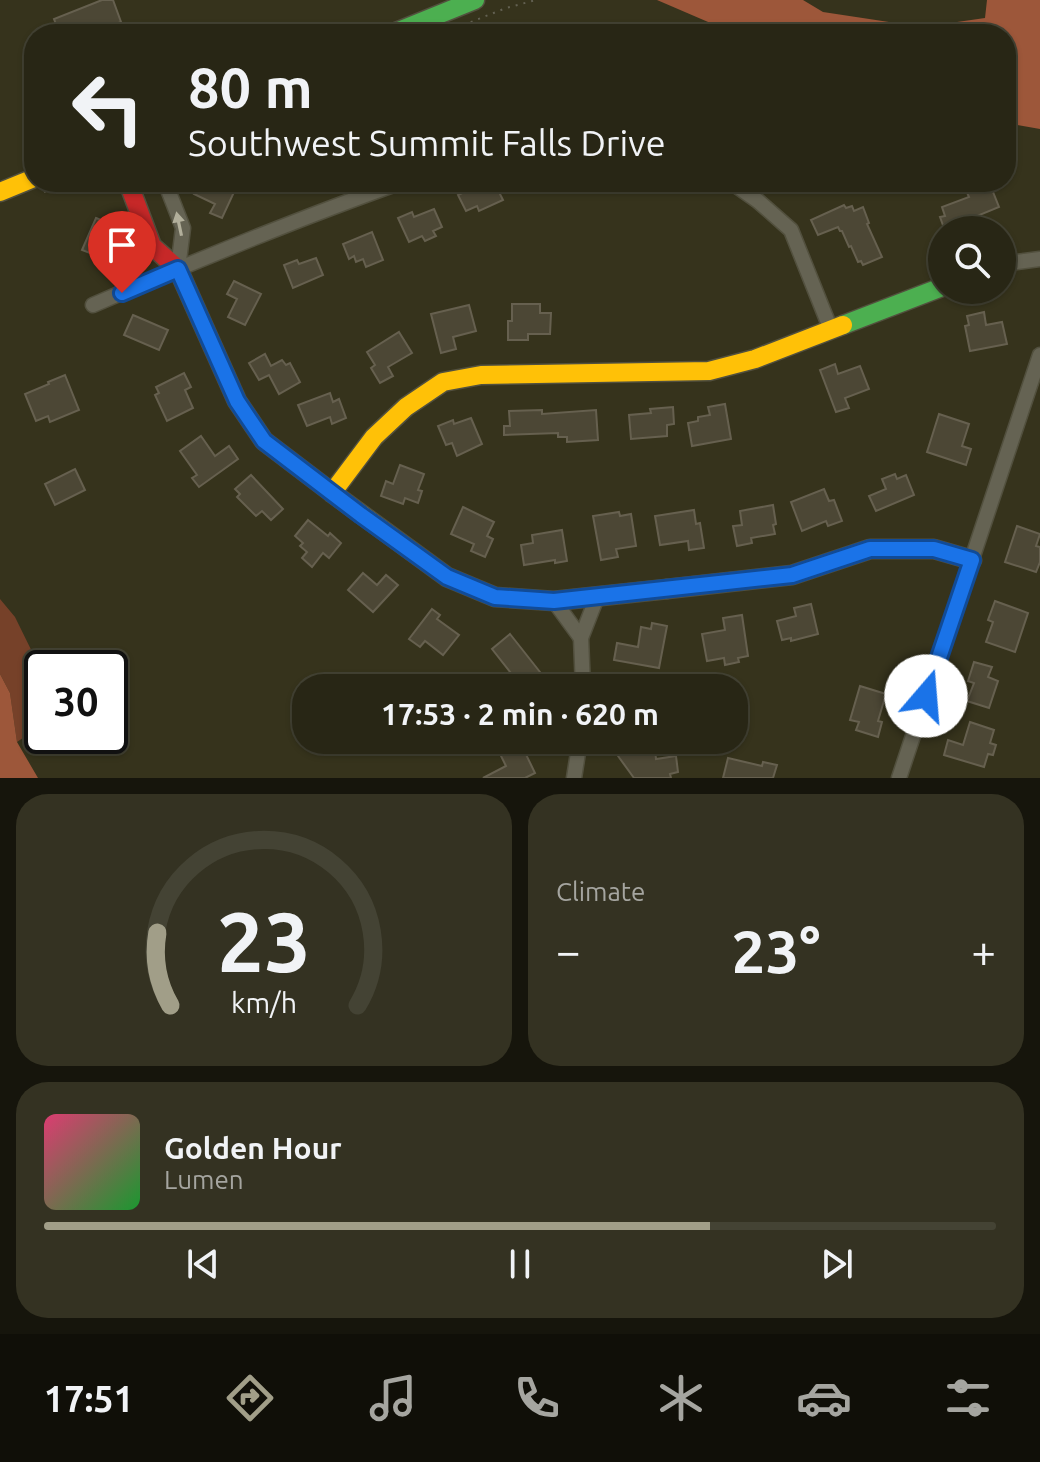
<!DOCTYPE html>
<meta charset="utf-8">
<style>
:root{--surface:#282615;--page:#343222;--text:#f1f3f6;--muted:#a5a5a0;--line:#444334;--accent:#a19e88}
body{margin:0;font-family:Ubuntu,sans-serif;background:var(--page);color:var(--text);height:100vh;display:flex;flex-direction:column;font-size:30px;white-space:nowrap}
*{box-sizing:border-box;margin:0}
p{font-size:26px;color:var(--muted)}
.icon{flex:none;width:44px;height:44px;fill:none;stroke:currentColor;stroke-width:2;stroke-linecap:round;stroke-linejoin:round}
.map{position:relative;height:778px;overflow:hidden}
.sheet{display:flex;flex-direction:column;gap:16px;padding:16px;background:#16150c;flex:1}
.sheet>*{flex:none}
.hud{position:absolute;left:24px;top:24px;width:992px;height:168px;border-radius:32px;box-shadow:0 2px 6px #0004,0 0 0 2px var(--line);background:#282615;color:var(--text);overflow:hidden}
.buttons{position:absolute;left:928px;top:216px;display:grid;gap:16px}
.buttons a{display:grid;place-items:center;width:88px;height:88px;border-radius:50%;background:var(--surface);box-shadow:0 2px 6px #0004,0 0 0 2px var(--line);font-size:40px}
.speed{position:absolute;left:24px;top:650px;display:flex;gap:16px;font-size:40px;font-weight:700;text-align:center}
.speed>*{display:grid;place-content:center;width:104px;height:104px;border-radius:50%;background:var(--surface);box-shadow:0 2px 6px #0004,0 0 0 2px var(--line);line-height:1}
.speed .limit{border:4px solid #111;border-radius:12px;background:#fff;color:#111}
.pin{position:absolute;display:grid;place-items:center;width:68px;height:68px;color:#fff;margin:-82px -34px;border-radius:50% 50% 50% 0;rotate:-45deg;box-shadow:0 0 8px #0007}
.pin .icon{rotate:45deg}
.me{position:absolute;width:88px;margin:-44px;rotate:18deg;stroke-linejoin:round;filter:drop-shadow(0 0 6px #0008)}
.turn{display:flex;align-items:center;gap:28px;height:168px;padding:0 32px;font-size:36px}
.turn .icon{width:104px;height:104px;stroke-width:2.5}
.turn b{display:block;font-size:56px;line-height:68px}
.big{font-size:60px;font-weight:600;line-height:1.1}
.sheet .widget{flex:1;display:flex;flex-direction:column;justify-content:center;gap:12px;min-width:0;padding:0 28px;border-radius:32px;background:var(--page)}
.sheet .dial{align-items:center;gap:0}
.dial svg{height:208px;overflow:visible;fill:none;stroke:var(--line);stroke-width:7;stroke-linecap:round;text-anchor:middle}
.dial text{fill:var(--text);stroke:none}
.song{display:flex;align-items:center;gap:24px}
.cover{width:96px;height:96px;border-radius:12px;background:linear-gradient(135deg,hsl(340 70% 55%),hsl(130 70% 35%))}
.played{height:8px;border-radius:4px;background:linear-gradient(90deg,var(--accent) 70%,var(--line) 70%)}
.keys{display:flex;justify-content:space-around;direction:ltr}
.heat{display:flex;justify-content:space-between;align-items:center;font-size:44px;direction:ltr}
.sheet .tiles{flex:1;display:grid;gap:16px;grid-template-columns:1fr 1fr}
.widget:last-child{grid-column:span 2}
.trip{position:absolute;left:292px;top:674px;width:456px;height:80px;border-radius:32px;background:var(--surface);box-shadow:0 2px 6px #0004,0 0 0 2px var(--line);font-weight:600;line-height:80px;text-align:center}
.menu{display:flex;height:128px;justify-content:space-around;align-items:center;background:#100f08;color:var(--muted)}
.menu .icon{width:56px;height:56px}
.menu .current{color:var(--accent)}
.menu b{font-size:36px;color:var(--text)}
.map>svg:first-child{display:block}
</style>
<div class="map">
<svg width="1040" height="778" viewBox="0 0 1040 778">
<rect width="100%" height="100%" fill="#36331c"/>
<polygon fill="#764129" points="0,599 15,617 42,672 42,725 17,742 10,693 0,674"/>
<g fill="#9d573a">
<polygon points="657,0 803,0 823,12 922,27 985,18 987,0 1040,0 1040,129 1006,123 1006,34 736,34"/>
<polygon points="0,674 10,693 17,742 38,778 0,778"/>
</g>
<g fill="#4c4735" stroke="#66604f" stroke-width="2">
<polygon points="102,0 113,0 121,22 90,34 60,34 54,19"/>
<polygon points="200,182 218,182 235,190 222,218 210,213 215,204 194,194"/>
<polygon points="486,182 488,182 491,188 496,186 503,200 479,211 477,206 466,211 458,195"/>
<polygon points="979,182 989,182 999,207 972,218 973,221 965,225 963,220 944,228 940,217 945,216 942,207 969,197 965,188"/>
<polygon points="844,205 846,208 852,206 854,211 863,207 869,223 867,224 882,257 863,265 861,261 858,262 851,246 849,247 842,231 840,231 838,227 818,235 811,220"/>
<polygon points="434,209 442,227 433,231 436,236 425,241 422,236 409,242 398,218 412,212 414,217"/>
<polygon points="96,218 114,225 106,246 116,250 111,261 82,250"/>
<polygon points="372,232 383,260 366,267 363,259 356,262 354,256 349,259 343,244"/>
<polygon points="316,258 323,275 293,288 284,265 297,260 299,264"/>
<polygon points="234,281 261,294 245,325 228,317 237,299 227,294"/>
<polygon points="512,304 540,304 540,313 551,313 550,334 528,334 528,340 508,340 508,321 512,321"/>
<polygon points="469,305 476,331 453,337 456,349 441,353 431,314"/>
<polygon points="984,312 986,325 1002,322 1007,344 970,351 965,326 969,325 967,316"/>
<polygon points="133,315 168,330 159,350 124,335"/>
<polygon points="399,332 412,353 388,367 393,376 380,383 371,368 375,365 367,352"/>
<polygon points="265,354 271,366 282,360 286,365 290,363 300,382 279,394 269,375 259,380 249,363"/>
<polygon points="835,364 838,374 860,366 869,389 845,398 849,408 836,412 820,370"/>
<polygon points="184,373 191,387 185,390 193,408 167,421 155,395 159,393 156,387"/>
<polygon points="65,375 79,410 50,422 48,416 36,421 25,394 49,384 48,382"/>
<polygon points="330,393 333,402 339,399 346,418 332,424 330,417 307,426 298,405"/>
<polygon points="725,404 731,439 692,446 688,423 698,421 698,417 710,415 708,407"/>
<polygon points="673,407 674,424 667,425 667,436 631,439 629,415 651,413 650,409"/>
<polygon points="542,410 542,414 596,410 598,440 567,442 567,437 558,437 558,433 504,435 504,426 510,426 509,411"/>
<polygon points="939,414 969,424 962,446 971,449 966,465 927,452"/>
<polygon points="471,418 482,444 457,456 452,443 446,445 438,426 453,420 454,424"/>
<polygon points="201,436 215,456 229,446 238,459 199,487 192,478 197,475 180,451"/>
<polygon points="400,465 424,474 418,490 422,491 418,503 405,498 403,504 381,496 386,481 393,484"/>
<polygon points="75,469 85,490 55,505 45,484"/>
<polygon points="895,474 897,479 906,475 914,495 876,511 869,496 886,489 882,479"/>
<polygon points="251,475 283,509 271,520 262,511 256,516 237,497 240,494 235,489"/>
<polygon points="824,489 829,501 834,500 842,521 828,526 826,521 802,531 791,502"/>
<polygon points="773,505 776,524 773,525 775,534 751,538 752,543 737,546 733,526 742,525 740,511"/>
<polygon points="463,507 494,522 487,536 493,539 485,557 471,551 474,544 451,534"/>
<polygon points="694,510 696,524 700,523 704,548 689,550 688,541 660,545 655,516"/>
<polygon points="619,512 620,516 631,514 636,546 616,549 618,557 601,560 593,516"/>
<polygon points="308,520 328,536 330,533 341,543 329,558 323,553 312,567 302,558 307,552 300,546 303,543 295,536"/>
<polygon points="1017,526 1040,534 1036,546 1040,547 1040,562 1036,572 1005,562"/>
<polygon points="562,530 567,561 555,563 555,560 524,565 521,545 533,543 532,535"/>
<polygon points="363,573 377,585 386,575 398,585 373,612 348,590"/>
<polygon points="995,601 1028,613 1015,652 986,642 993,622 988,620"/>
<polygon points="811,604 818,634 791,641 791,638 782,640 777,621 796,616 794,608"/>
<polygon points="432,609 440,615 437,619 459,635 443,655 425,641 420,647 409,639"/>
<polygon points="742,615 748,656 738,658 739,662 725,665 724,658 707,661 702,634 725,630 723,618"/>
<polygon points="652,623 667,626 659,668 614,660 617,643 638,647 641,627 651,629"/>
<polygon points="510,634 540,672 522,687 492,649"/>
<polygon points="974,662 992,667 988,677 998,681 989,708 967,701 974,683 968,681"/>
<polygon points="860,686 886,694 878,721 882,722 878,737 856,730 859,722 850,720"/>
<polygon points="970,722 994,730 990,743 996,745 993,755 988,754 984,767 944,755 948,740 963,745"/>
<polygon points="499,740 519,740 535,773 525,778 483,778 506,766 499,752 504,749"/>
<polygon points="630,740 654,740 656,759 676,756 678,772 670,774 671,778 634,778 618,756 631,745"/>
<polygon points="728,758 762,766 763,762 777,765 773,778 723,778"/>
</g>
<g fill="none" stroke-linecap="round" stroke-linejoin="round">
<defs>
<g id="street">
<polyline points="165,182 183,228 178,269"/>
<polyline points="731,182 758,201 791,230 831,330"/>
<polyline points="1002,264 1040,259"/>
<path d="M93 305C195 261 297 219 402 182"/>
<polyline points="554,601 581,638"/>
<polyline points="583,688 581,638 597,597"/>
<polyline points="574,778 580,740"/>
<polyline points="899,778 1040,355"/>
</g>
<g id="fast">
<polyline points="391,34 475,0"/>
<polyline points="843,325 942,287"/>
</g>
<g id="slow">
<polyline points="0,192 34,178"/>
<polyline points="332,493 374,437 406,407 443,382 481,375 709,371 755,359 843,325"/>
<polyline points="335,495 447,577 495,597 554,601 667,589"/>
</g>
<g id="jam">
<polyline points="128,182 152,246 178,269 237,401 264,441 335,495"/>
<polyline points="667,589 792,575 870,549 934,549 972,560"/>
</g>
</defs>
<use href="#street" stroke="#52503e" stroke-width="17"/>
<use href="#fast" stroke="#52503e" stroke-width="21"/>
<use href="#slow" stroke="#52503e" stroke-width="21"/>
<use href="#jam" stroke="#52503e" stroke-width="21"/>
<g stroke="#636152" stroke-width="2" stroke-dasharray="2 6" stroke-linecap="butt">
<polyline points="441,34 506,8 536,0"/>
<polyline points="44,192 68,182"/>
</g>
<use href="#street" stroke="#656353" stroke-width="14"/>
<use href="#fast" stroke="#4caf50" stroke-width="18"/>
<use href="#slow" stroke="#ffc107" stroke-width="18"/>
<use href="#jam" stroke="#c62828" stroke-width="18"/>
</g>
<defs><path id="oneway-solid" d="M-6-.8H1V-3.2L6.5 0L1 3.2V.8H-6Z" transform="scale(2)"/></defs>
<use fill="#b2af9b" href="#oneway-solid" transform="translate(179 224) rotate(-102)"/>
<g fill="none" stroke-linecap="round" stroke-linejoin="round">
<defs>
<polyline id="route" points="122,293 178,269 237,401 264,441 361,515 447,577 495,597 554,601 792,575 870,549 934,549 972,560 926,696"/>
</defs>
<use href="#route" stroke="#114b97" stroke-width="20"/>
<use href="#route" stroke="#1a73e8" stroke-width="14"/>
</g>
</svg>
<div class="buttons">
<a><svg class="icon" aria-label="search" viewBox="0 0 24 24"><circle cx="10" cy="10" r="6"/><path d="M15 15l6 6"/></svg></a>
</div>
<div class="speed"><div class="limit">30</div></div>
<div class="pin" style="left:122px;top:293px;background:#d93025"><svg class="icon" aria-label="arrive" viewBox="0 0 24 24"><path d="M6 21V4h12l-3 4 3 4H6"/></svg></div>
<svg class="me" style="left:926px;top:696px" viewBox="-20 -20 40 40"><circle r="19" fill="#fff"/><path d="M0-13L10 11 0 6-10 11z" fill="#1a73e8"/></svg>
<div class="trip">17:53 · 2 min · 620 m</div>
<div class="hud">
<div class="turn"><svg class="icon" aria-label="left" viewBox="0 0 24 24"><path d="M17 20v-9H6M10 6l-5 5 5 5"/></svg><div><b>80 m</b>Southwest Summit Falls Drive</div></div>
</div>
</div>
<section class="sheet">
<div class="tiles">
<div class="widget dial"><svg viewBox="0 0 100 80">
<path d="M14 69A42 42 0 1 1 86 69"/>
<path d="M14 69A42 42 0 0 1 9 41" stroke="#a19e88"/>
<text x="50" y="56" font-size="32" font-weight="700">23</text>
<text x="50" y="72" font-size="11">km/h</text>
</svg></div>
<div class="widget"><p>Climate</p>
<div class="heat"><a>−</a><b class="big">23°</b><a>+</a></div>
</div>
<div class="widget">
<div class="song"><i class="cover"></i><div><b>Golden Hour</b><p>Lumen</p></div></div>
<div class="played"></div>
<div class="keys"><svg class="icon" aria-label="previous" viewBox="0 0 24 24"><path d="M18 5L8 12l10 7zM5 5v14"/></svg><svg class="icon" aria-label="pause" viewBox="0 0 24 24"><path d="M8 5v14M16 5v14"/></svg><svg class="icon" aria-label="next" viewBox="0 0 24 24"><path d="M6 5l10 7-10 7zM19 5v14"/></svg></div>
</div>
</div>
</section>
<nav class="menu">
<b>17:51</b>
<svg class="icon current" aria-label="directions" viewBox="0 0 24 24"><path d="M12 3l9 9-9 9-9-9zM9 14v-3h6M13 9l2 2-2 2"/></svg>
<svg class="icon" aria-label="music" viewBox="0 0 24 24"><path d="M9 18V5l10-2v13"/><circle cx="6" cy="18" r="3"/><circle cx="16" cy="16" r="3"/></svg>
<svg class="icon" aria-label="phone" viewBox="0 0 24 24"><path d="M5 4h4l2 5-3 2q2 4 5 5l2-3 5 2v4C11 20 4 13 5 4z"/></svg>
<svg class="icon" aria-label="climate" viewBox="0 0 24 24"><path d="M12 3v18M4 7l16 10M4 17L20 7"/></svg>
<svg class="icon" aria-label="car" viewBox="0 0 24 24"><path d="M5 17H2v-5l4-1 3-4h7l3 4 3 1v5h-3M9 17h6M6 11h13"/><circle cx="7" cy="17" r="2"/><circle cx="17" cy="17" r="2"/></svg>
<svg class="icon" aria-label="filters" viewBox="0 0 24 24"><path d="M4 7h16M4 17h16"/><circle cx="9" cy="7" r="2"/><circle cx="15" cy="17" r="2"/></svg>
</nav>
